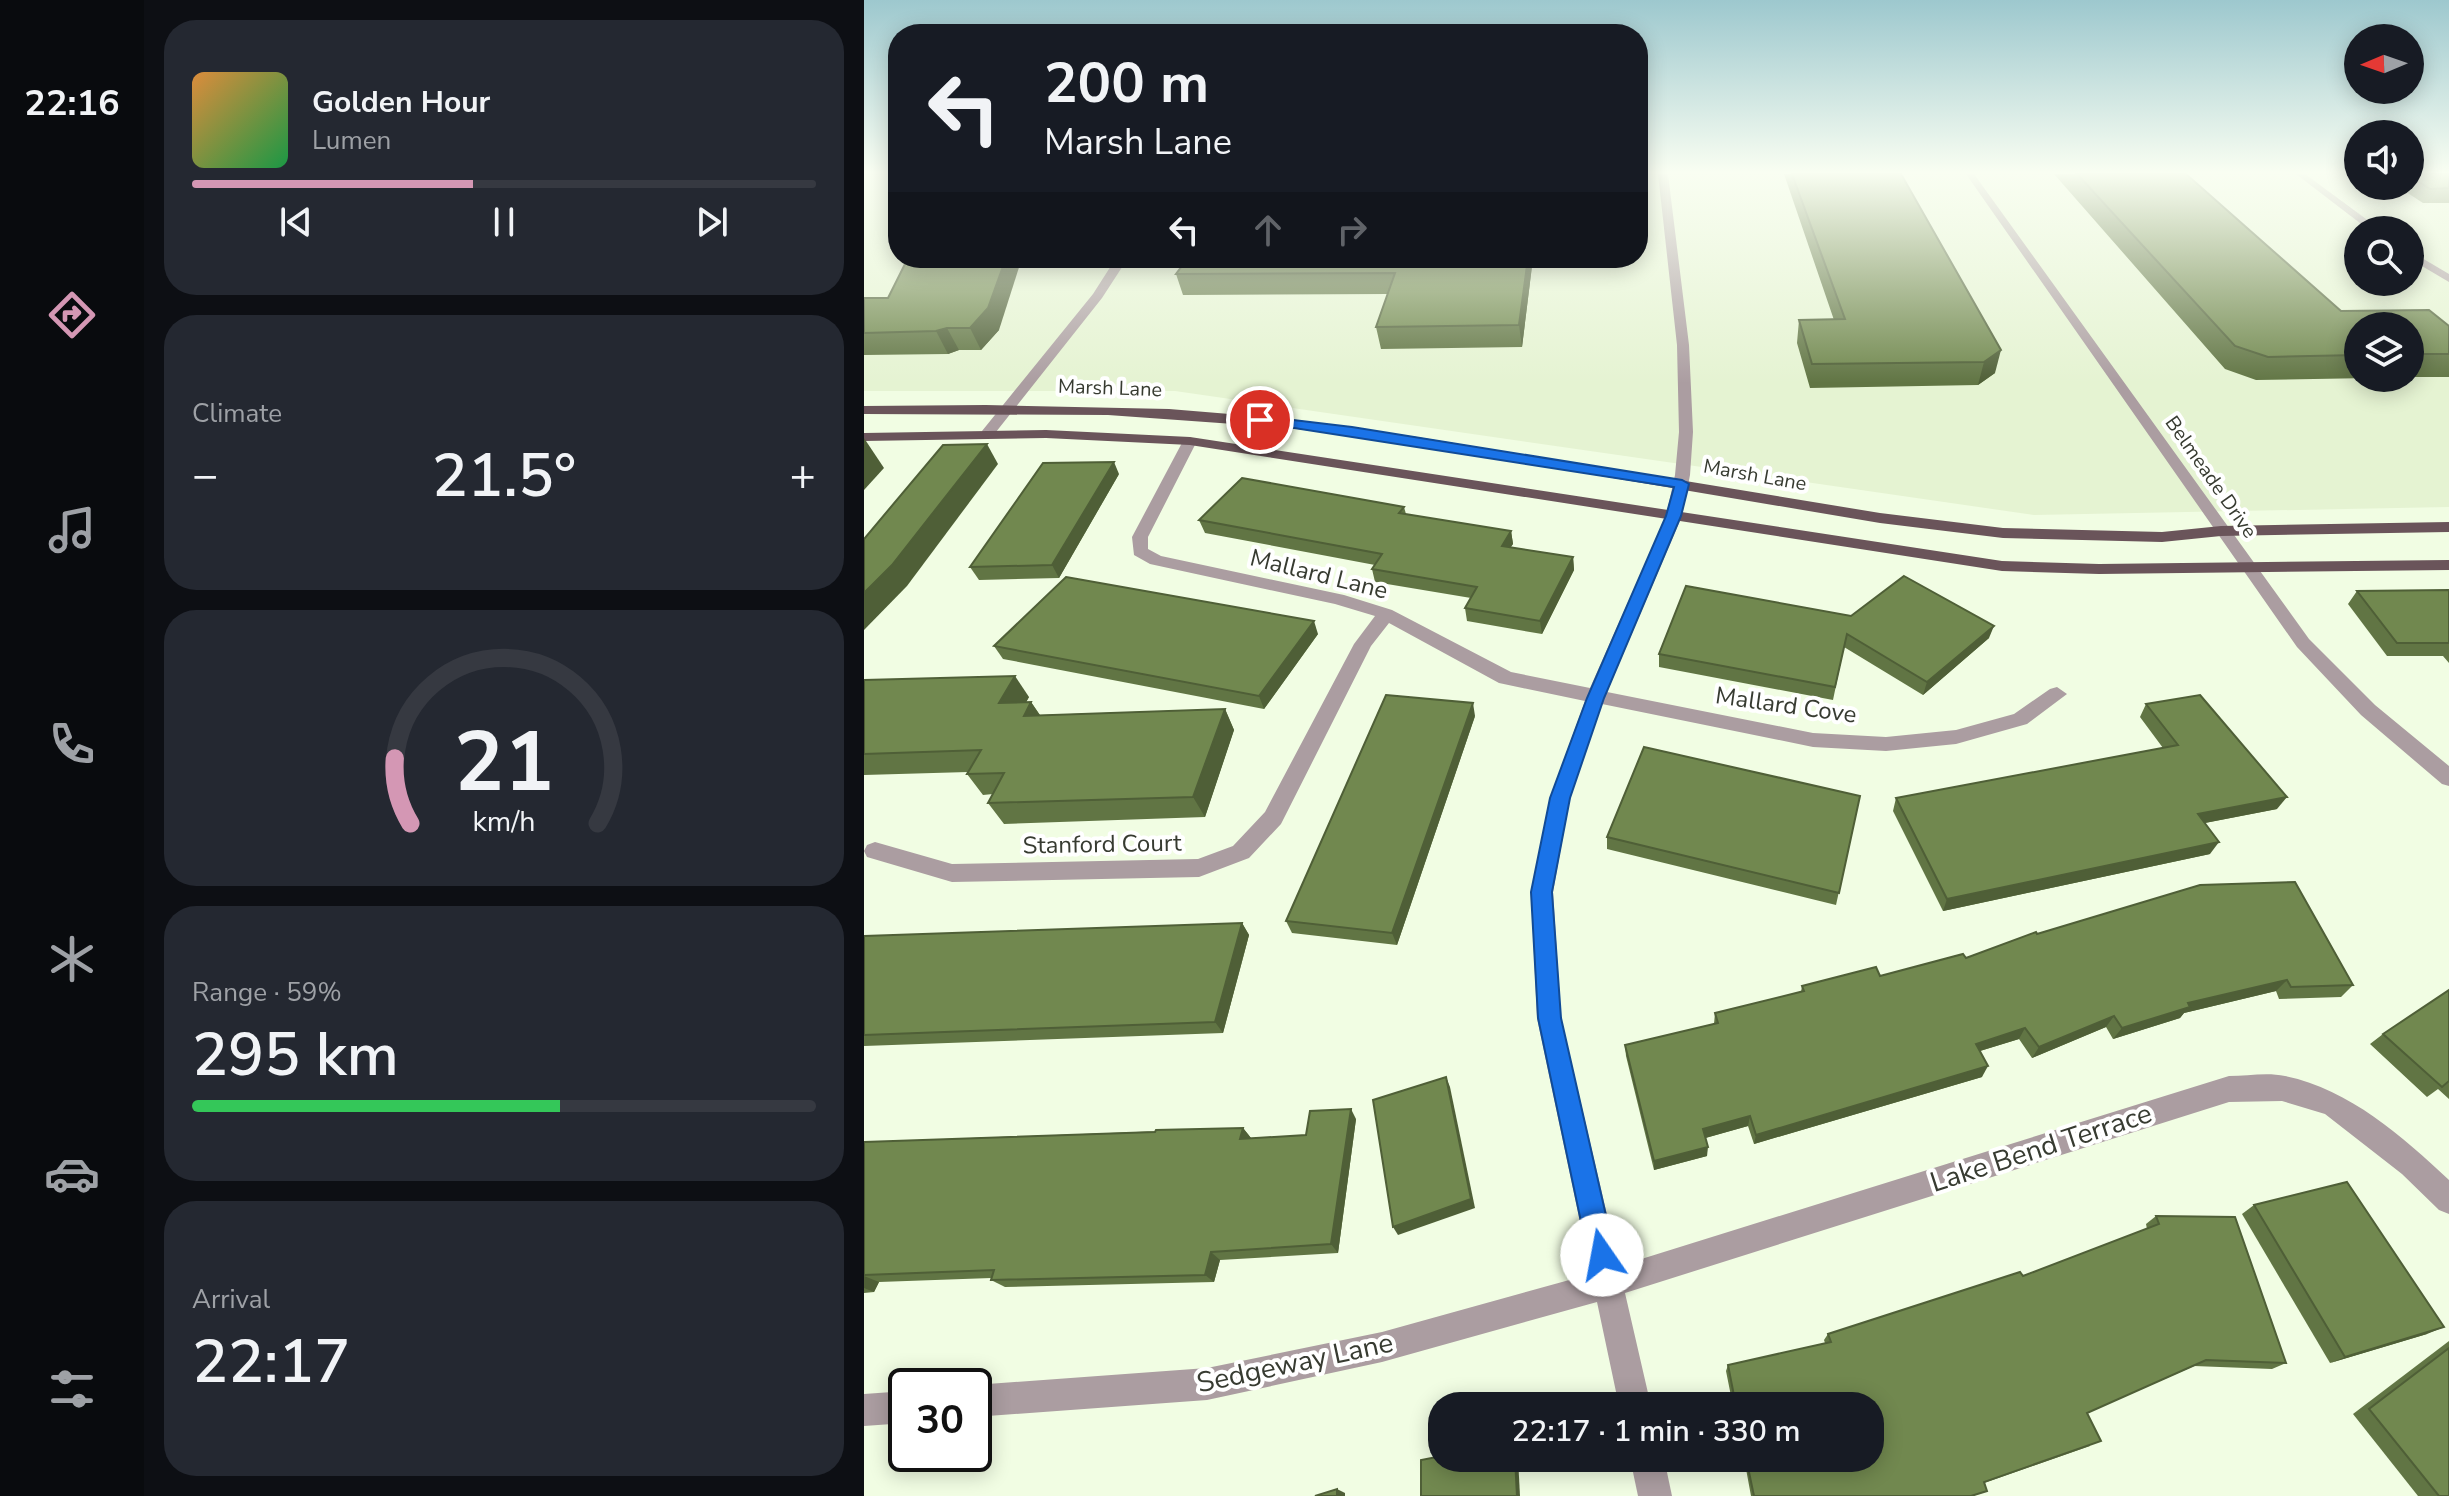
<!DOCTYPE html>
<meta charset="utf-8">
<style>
:root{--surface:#171b24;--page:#242831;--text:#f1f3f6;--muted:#9ea1a6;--line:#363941;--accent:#d497b4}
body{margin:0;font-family:"Nunito Sans",sans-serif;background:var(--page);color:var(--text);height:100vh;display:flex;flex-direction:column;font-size:30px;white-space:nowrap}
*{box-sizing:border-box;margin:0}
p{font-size:26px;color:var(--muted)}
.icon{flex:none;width:44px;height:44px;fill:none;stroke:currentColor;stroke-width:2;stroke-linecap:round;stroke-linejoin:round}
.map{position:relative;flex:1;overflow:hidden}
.sheet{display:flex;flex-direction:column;gap:20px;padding:20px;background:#0d0f14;width:720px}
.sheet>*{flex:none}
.hud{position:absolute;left:24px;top:24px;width:760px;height:244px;border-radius:32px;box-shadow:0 4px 20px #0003;background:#171b24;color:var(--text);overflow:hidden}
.needle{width:52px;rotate:268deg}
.fabs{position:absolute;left:1480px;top:24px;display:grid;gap:16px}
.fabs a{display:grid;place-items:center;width:80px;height:80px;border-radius:50%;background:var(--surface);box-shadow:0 4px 20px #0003;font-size:40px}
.speed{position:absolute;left:24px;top:1368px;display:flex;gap:16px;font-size:40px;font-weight:700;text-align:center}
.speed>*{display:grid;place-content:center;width:104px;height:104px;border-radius:50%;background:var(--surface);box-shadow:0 4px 20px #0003;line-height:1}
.speed .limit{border:4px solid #111;border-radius:12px;background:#fff;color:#111}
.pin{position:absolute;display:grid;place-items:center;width:68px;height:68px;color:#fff;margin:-34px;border:4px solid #fff;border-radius:50%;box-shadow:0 2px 8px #0007}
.me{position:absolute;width:88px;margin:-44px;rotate:348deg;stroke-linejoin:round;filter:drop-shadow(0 0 6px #0008)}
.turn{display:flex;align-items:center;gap:28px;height:168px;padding:0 24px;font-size:36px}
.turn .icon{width:104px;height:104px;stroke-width:2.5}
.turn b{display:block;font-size:56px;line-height:68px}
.lanes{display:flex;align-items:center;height:76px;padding:0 24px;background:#0003;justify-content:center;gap:40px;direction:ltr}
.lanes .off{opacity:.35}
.big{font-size:60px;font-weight:600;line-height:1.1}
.sheet .tile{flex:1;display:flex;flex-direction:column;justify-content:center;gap:12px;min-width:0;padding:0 28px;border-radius:32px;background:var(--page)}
.sheet .dial{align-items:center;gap:0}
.dial svg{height:208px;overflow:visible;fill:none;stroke:var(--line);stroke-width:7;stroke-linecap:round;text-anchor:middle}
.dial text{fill:var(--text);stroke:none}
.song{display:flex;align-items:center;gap:24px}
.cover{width:96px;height:96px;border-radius:12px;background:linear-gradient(135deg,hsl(30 70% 55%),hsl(140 70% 35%))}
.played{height:8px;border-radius:4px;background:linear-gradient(90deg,var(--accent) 45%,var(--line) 45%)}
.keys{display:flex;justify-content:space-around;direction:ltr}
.heat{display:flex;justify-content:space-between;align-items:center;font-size:44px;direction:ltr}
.charge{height:12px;border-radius:6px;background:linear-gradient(90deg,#34c759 59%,var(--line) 0)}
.trip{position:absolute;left:564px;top:1392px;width:456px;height:80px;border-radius:32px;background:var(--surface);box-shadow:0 4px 20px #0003;font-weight:600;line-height:80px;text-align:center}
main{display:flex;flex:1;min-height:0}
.tabs{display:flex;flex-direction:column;width:144px;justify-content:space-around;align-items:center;background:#090b0e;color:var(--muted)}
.tabs .icon{width:56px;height:56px}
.tabs .on{color:var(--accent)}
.tabs b{font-size:36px;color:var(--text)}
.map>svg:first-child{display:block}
</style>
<main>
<nav class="tabs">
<b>22:16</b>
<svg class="icon on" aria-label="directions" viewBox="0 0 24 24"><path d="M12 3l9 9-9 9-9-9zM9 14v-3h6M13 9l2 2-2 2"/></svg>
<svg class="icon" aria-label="music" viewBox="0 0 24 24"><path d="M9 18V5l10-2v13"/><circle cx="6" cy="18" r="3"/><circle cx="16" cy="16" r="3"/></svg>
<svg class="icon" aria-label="phone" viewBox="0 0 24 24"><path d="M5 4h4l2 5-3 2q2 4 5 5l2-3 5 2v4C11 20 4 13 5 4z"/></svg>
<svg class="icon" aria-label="climate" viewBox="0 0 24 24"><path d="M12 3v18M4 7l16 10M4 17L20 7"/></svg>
<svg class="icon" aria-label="car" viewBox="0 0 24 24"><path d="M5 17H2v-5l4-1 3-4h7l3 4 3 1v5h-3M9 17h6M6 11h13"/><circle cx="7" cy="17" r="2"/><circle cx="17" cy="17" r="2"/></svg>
<svg class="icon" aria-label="filters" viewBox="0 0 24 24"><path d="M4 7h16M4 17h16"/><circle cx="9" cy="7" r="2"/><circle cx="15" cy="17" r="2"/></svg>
</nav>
<section class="sheet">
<div class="tile">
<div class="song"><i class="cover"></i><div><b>Golden Hour</b><p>Lumen</p></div></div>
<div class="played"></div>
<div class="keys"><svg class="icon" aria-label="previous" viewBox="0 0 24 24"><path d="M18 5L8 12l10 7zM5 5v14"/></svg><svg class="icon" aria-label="pause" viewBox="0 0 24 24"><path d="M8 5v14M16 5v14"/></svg><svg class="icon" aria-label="next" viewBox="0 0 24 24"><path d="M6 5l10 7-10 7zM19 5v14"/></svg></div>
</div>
<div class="tile"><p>Climate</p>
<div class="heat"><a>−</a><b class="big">21.5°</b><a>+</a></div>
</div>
<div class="tile dial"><svg viewBox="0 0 100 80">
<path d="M14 69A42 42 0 1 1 86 69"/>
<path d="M14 69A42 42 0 0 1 8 44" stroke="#d497b4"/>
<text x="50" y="56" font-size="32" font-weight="700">21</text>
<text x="50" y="72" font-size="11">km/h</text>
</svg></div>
<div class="tile"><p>Range · 59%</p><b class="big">295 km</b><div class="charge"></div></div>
<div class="tile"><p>Arrival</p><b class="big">22:17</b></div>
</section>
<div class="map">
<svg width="1585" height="1496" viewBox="0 0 1585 1496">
<rect width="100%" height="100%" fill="#f1fde3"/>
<path fill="#e5f3d2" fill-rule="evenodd" d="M0 174H34V258H774V174H1494V186H1546L1585 174V507L1170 515 311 391H0ZM1494 230H1546V282H1494ZM1494 326H1546V378H1494Z"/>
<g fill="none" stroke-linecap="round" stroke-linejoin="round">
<g fill="#ab9da1" fill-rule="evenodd">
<path d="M794 174H804L825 345 829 432 826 475 818 516 743 692 949 733 1022 737 1092 730 1150 714 1186 689 1193 687 1203 694 1163 724 1092 744 1022 751 949 747 738 704 706 798 689 892 697 1018 755 1266 1365 1076C1383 1076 1403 1072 1421 1076 1485 1089 1538 1136 1585 1180V1214L1575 1210 1538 1174 1461 1114 1418 1101 1365 1102 761 1293 787 1406H755L733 1302 518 1362 343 1400 110 1417V1385L343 1368 518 1332 727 1274 673 1018 667 892 686 798 721 701 635 683 525 623 507 646 417 824 385 858 335 877 88 882 3 857 0 851 3 845 11 842 88 864 334 859 369 846 401 812 490 644 511 616 471 604 286 564 270 555 268 537 319 441 326 437 333 441 284 537V549L297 556 480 595 528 610 647 672 726 688 802 516 811 475 815 432 813 345Z"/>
<polygon points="1102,174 1110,174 1445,639 1511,705 1585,766 1585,786 1578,784 1497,715 1433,647"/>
<polygon points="1432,174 1441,174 1517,230 1505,230"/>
<polygon points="1546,251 1585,274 1585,282 1546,259"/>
<polygon points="252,258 264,258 238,298 128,437 118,437 118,431 229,294"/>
<polygon points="42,1391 42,1423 0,1426 0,1394"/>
<polygon points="766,1458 800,1458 808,1496 774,1496"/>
</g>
<g fill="#6a545a" fill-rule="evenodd">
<polygon points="122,405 305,409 426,419 553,437 1016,513 1139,528 1298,532 1357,526 1585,522 1585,532 1357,536 1298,542 1139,538 1016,523 553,445 426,428 244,415 0,414 0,406"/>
<polygon points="182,430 326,437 1138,561 1235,564 1585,560 1585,570 1235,574 1138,571 326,445 182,438 0,441 0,433"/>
</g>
</g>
<g fill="#617544">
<polygon points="920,174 1037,174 1131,373 1114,385 946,388 933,343 935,320 970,320"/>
<polygon points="1190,174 1322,174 1477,311 1585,326 1585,377 1546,377 1546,326 1494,326 1494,378 1506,378 1392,380 1361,369"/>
<polygon points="1546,174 1585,174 1585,203 1559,203 1533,186 1546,186"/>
<polygon points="669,258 658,347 517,349 512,327 524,294 319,295 312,274"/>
<polygon points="0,298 135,330 117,350 95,350 84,354 0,355"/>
<polygon points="255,474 195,578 115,580 106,567"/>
<polygon points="540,507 542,514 647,531 649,544 646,547 709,557 710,570 678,634 603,621 601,608 607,598 511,582 508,569 511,565 341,533 335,520"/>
<polygon points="1585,590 1585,663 1579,656 1523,656 1484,604 1493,591"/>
<polygon points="987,616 1125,638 1059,695 980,647 969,700 795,667 795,654"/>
<polygon points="454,634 400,709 139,659 130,646"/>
<polygon points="0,680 165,697 162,702 167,702 176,715 361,709 370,730 341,817 140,824 124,803 129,794 119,795 103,774 104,772 0,775"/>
<polygon points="1282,704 1413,809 1341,823 1346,854 1079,911 1029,811 1032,798 1299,748 1276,717"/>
<polygon points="611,716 533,945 428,933 422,921"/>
<polygon points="996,796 972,905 743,849 743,837"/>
<polygon points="378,923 385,935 359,1033 0,1046 0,936"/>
<polygon points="1173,934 1489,985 1477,997 1415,999 1412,991 1320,1013 1316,1018 1249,1039 1242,1027 1168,1058 1155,1039 1116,1051 1118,1077 890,1144 884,1126 841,1138 843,1156 790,1170 762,1056 761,1045 850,1024 851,1013 937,992 938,986 1016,976 1102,958"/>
<polygon points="1585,990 1585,1099 1574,1089 1563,1097 1506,1044 1519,1034"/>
<polygon points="492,1119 474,1253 356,1260 350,1282 141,1287 127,1280 127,1278 15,1282 10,1292 0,1293 0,1142 379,1128 387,1138 442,1135"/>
<polygon points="1390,1205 1563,1334 1466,1363 1378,1214"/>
<polygon points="1292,1216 1422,1363 1408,1369 1330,1366 1223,1413 1226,1446 1120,1483 1123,1491 1109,1496 887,1496 880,1458 1006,1458 1006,1406 869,1406 862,1371 864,1365 961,1343 960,1340 964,1334 1159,1276 1283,1229 1282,1224"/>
<polygon points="1585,1341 1585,1496 1554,1496 1489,1414"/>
</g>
<g fill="#4f5f37">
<polygon points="142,258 158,258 135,330 117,350 106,328"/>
<polygon points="664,258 669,258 658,347 655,325"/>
<polygon points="83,328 95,350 84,354 72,331"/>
<polygon points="1137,350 1131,373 1114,385 1120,362"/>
<polygon points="0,438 20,468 0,490"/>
<polygon points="123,444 134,464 43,586 0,630 0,593"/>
<polygon points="250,462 255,474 195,578 188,565"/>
<polygon points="647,531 649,544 639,559 638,546"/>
<polygon points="709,557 710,570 678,634 676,621"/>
<polygon points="450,621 454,634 400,709 395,696"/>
<polygon points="1130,626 1125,638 1059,695 1063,682"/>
<polygon points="151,676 165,697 150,724 135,703"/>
<polygon points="167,702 181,723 160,716"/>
<polygon points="609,703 611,716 533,945 528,933"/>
<polygon points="361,709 370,730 341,817 329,797"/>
<polygon points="1423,797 1413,809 1325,826 1334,814"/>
<polygon points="1355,842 1346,854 1079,911 1083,899"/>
<polygon points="378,923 385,935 359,1033 351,1022"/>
<polygon points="1423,980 1412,991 1320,1013 1316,1018 1249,1039 1258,1028 1324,1003"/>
<polygon points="1250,1016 1242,1027 1168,1058 1175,1047"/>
<polygon points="1161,1028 1155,1039 1106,1054 1112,1044"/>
<polygon points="1124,1066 1118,1077 890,1144 892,1135"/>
<polygon points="582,1077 586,1087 611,1208 534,1235 529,1227"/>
<polygon points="487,1109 492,1119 474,1253 467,1244"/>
<polygon points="886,1116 884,1126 838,1139 839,1129"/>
<polygon points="379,1128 387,1138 376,1139"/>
<polygon points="844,1147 843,1156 790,1170 790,1161"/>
<polygon points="347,1252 356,1260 350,1282 341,1275"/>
<polygon points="0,1276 15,1282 10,1292 0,1288"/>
<polygon points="1580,1327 1563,1334 1466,1363 1481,1357"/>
<polygon points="651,1458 654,1458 656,1496 653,1496"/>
<polygon points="473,1489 481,1493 481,1496 473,1496"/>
</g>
<g fill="#71884f" stroke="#4f5f37" stroke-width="2">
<polygon points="928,174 1037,174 1137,350 1120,362 948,364 935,320 981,319"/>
<polygon points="1213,174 1322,174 1477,311 1565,310 1585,326 1585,354 1546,354 1546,326 1494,326 1494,355 1404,357 1371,346"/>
<polygon points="1546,174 1585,174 1585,188 1566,189 1546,176"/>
<polygon points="44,258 142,258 124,308 106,328 83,328 72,331 0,333 0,298 24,298"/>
<polygon points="324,258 664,258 655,325 512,327 531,273 312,274"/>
<polygon points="123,444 28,565 0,593 0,539 79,445"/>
<polygon points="250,462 188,565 106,567 179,463"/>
<polygon points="378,478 540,507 535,513 647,531 638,546 709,557 676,621 601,608 613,587 508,569 518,554 335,520"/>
<polygon points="1040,576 1130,626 1063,682 983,634 971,687 795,654 822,586 987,616"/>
<polygon points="202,577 450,621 395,696 130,646"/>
<polygon points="1585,590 1585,643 1533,643 1493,591"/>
<polygon points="151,676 135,703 167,702 160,716 361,709 329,797 124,803 140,773 103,774 117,750 0,754 0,680"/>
<polygon points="522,695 609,703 528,933 422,921"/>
<polygon points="1336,695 1423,797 1334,814 1355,842 1083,899 1032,798 1314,745 1282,704"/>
<polygon points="780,747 996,796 975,893 743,837"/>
<polygon points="1431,882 1489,985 1427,987 1423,980 1324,1003 1326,1007 1258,1028 1250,1016 1175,1047 1161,1028 1112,1044 1124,1066 892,1135 886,1116 839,1129 844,1147 790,1161 761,1045 854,1023 851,1013 940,991 938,986 1012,967 1016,976 1099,954 1102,958 1172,932 1173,934 1336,885"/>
<polygon points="378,923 351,1022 0,1035 0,936"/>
<polygon points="1585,990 1585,1081 1578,1087 1519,1034"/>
<polygon points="582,1077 607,1199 529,1227 509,1100"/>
<polygon points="487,1109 467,1244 347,1252 341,1275 127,1280 130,1270 0,1275 0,1142 291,1132 292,1130 379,1128 376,1139 442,1135 446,1111"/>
<polygon points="1483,1182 1580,1327 1481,1357 1390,1205"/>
<polygon points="1292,1216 1371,1217 1422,1363 1342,1360 1223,1413 1237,1441 1120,1482 1123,1491 1107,1496 890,1496 882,1458 1006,1458 1006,1406 872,1406 864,1365 967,1342 964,1334 1156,1272 1159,1276 1295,1224"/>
<polygon points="1585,1348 1585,1496 1575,1496 1505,1409"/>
<polygon points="578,1456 578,1458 651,1458 653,1496 557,1496 557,1460"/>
<polygon points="473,1489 473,1496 451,1496"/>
</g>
<linearGradient id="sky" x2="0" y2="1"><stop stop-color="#9dc8ce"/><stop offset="0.45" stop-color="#f9fef2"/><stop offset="1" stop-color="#f9fef2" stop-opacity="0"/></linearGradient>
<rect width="1585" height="383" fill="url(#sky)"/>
<polygon fill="#1a73e8" stroke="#114b97" stroke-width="2" points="396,416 488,427 818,480 825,484 817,516 740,698 706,798 688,892 697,1018 751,1255 747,1264 738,1268 728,1264 724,1255 674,1018 667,892 686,798 723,698 802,516 810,487 391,422 389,420"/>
<g text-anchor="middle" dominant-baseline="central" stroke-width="8" stroke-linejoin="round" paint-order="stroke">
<g font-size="20" fill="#373b31" stroke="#fff">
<text transform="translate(246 388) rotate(2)">Marsh Lane</text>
<text transform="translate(891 475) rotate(10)">Marsh Lane</text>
<text transform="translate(1347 477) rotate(55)">Belmeade Drive</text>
</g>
<g font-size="24" fill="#373b31" stroke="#fff">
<text transform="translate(455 574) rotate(14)">Mallard Lane</text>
<text transform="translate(922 705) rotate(8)">Mallard Cove</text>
<text transform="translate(238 844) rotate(-1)">Stanford Court</text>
</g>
<g font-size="28" fill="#373b31" stroke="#fff">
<text transform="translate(1177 1148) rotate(-18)">Lake Bend Terrace</text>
<text transform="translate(431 1363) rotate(-12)">Sedgeway Lane</text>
</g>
</g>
</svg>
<div class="fabs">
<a><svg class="needle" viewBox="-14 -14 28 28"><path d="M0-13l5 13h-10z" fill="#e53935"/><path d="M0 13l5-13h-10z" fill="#9ea1a6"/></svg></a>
<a><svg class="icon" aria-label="sound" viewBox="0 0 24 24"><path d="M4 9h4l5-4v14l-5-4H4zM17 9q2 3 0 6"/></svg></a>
<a><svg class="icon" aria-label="search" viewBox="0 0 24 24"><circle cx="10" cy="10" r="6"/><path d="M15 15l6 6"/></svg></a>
<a><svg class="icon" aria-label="layers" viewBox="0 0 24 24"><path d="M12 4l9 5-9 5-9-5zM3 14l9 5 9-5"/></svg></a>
</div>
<div class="speed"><div class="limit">30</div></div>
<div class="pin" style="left:396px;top:420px;background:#d93025"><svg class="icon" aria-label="arrive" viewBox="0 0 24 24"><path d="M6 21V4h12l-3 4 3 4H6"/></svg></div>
<svg class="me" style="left:738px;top:1255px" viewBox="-20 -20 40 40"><circle r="19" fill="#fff"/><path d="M0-13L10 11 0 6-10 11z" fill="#1a73e8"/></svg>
<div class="trip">22:17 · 1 min · 330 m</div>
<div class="hud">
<div class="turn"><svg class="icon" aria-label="left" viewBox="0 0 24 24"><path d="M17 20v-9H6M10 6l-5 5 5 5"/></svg><div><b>200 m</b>Marsh Lane</div></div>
<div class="lanes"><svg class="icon" aria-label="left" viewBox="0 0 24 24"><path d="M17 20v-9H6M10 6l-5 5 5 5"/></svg><svg class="icon off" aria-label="ahead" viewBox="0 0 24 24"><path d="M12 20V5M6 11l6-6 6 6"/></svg><svg class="icon off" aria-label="right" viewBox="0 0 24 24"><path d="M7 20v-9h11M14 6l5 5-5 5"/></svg></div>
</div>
</div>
</main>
